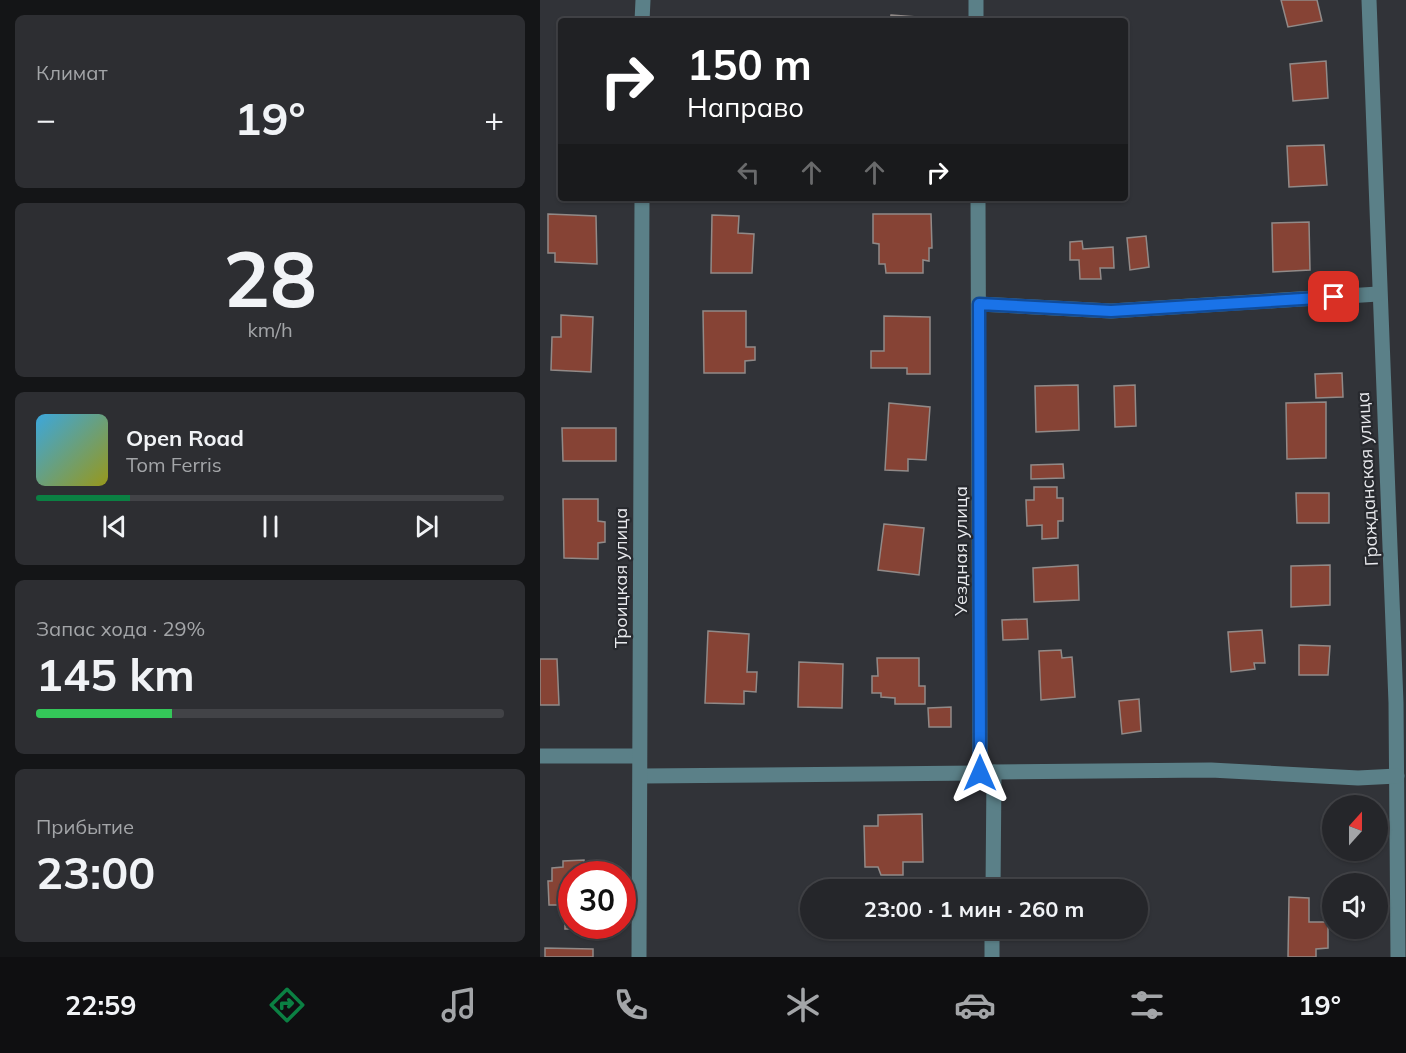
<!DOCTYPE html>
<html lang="ru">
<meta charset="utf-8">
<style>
:root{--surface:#25262a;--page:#2d2e32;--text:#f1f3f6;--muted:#a3a5a8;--line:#424347;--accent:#0b8043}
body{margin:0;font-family:Mulish,sans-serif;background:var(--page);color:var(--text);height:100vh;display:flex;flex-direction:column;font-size:22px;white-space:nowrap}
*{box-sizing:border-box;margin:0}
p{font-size:20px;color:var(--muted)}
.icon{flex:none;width:33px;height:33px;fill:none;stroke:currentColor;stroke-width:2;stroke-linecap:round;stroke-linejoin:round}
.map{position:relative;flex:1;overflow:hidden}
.side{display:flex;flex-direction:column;gap:15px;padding:15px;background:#141517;width:540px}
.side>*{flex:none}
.guide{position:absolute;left:18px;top:18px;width:570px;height:183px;border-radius:6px;box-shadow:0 2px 4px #0004,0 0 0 2px var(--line);background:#202124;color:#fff;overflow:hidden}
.needle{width:39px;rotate:21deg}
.fabs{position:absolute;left:782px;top:795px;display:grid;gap:12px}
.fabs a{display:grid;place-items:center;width:66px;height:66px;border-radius:50%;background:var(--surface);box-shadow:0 2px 4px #0004,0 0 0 2px var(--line);font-size:30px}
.speed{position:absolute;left:18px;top:861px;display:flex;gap:12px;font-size:30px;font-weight:700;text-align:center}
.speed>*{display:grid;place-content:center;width:78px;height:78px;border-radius:50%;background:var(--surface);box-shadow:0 2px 4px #0004,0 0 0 2px var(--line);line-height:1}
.speed .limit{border:9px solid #d22;background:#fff;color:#111}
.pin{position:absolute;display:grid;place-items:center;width:51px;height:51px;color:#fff;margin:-26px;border-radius:12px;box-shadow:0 3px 9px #0006}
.me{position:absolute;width:66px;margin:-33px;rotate:0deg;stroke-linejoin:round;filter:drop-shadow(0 0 4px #0008)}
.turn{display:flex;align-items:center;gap:21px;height:126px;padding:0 30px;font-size:27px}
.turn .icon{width:78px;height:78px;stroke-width:2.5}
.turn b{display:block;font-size:42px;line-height:51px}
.lanes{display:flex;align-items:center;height:57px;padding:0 30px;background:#0003;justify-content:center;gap:30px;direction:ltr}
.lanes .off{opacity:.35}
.big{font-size:45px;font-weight:700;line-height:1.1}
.side .tile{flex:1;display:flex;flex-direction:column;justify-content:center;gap:9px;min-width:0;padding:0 21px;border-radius:9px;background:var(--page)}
.side .dial{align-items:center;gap:0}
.dial b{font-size:78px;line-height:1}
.song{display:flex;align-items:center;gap:18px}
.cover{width:72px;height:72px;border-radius:9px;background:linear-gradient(135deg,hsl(200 70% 55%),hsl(60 70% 35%))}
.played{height:6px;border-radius:3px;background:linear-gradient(90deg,var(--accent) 20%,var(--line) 20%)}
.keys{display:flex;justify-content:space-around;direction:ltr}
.heat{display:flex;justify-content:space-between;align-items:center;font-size:33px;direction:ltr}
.charge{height:9px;border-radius:4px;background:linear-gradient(90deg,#34c759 29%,var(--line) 0)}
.trip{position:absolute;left:260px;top:879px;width:348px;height:60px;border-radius:30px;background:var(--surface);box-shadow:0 2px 4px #0004,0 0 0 2px var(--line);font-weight:700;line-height:60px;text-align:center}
.tabs{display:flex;height:96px;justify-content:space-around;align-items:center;background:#0f0f11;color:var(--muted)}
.tabs .icon{width:42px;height:42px}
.tabs .selected{color:var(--accent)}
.tabs b{font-size:27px;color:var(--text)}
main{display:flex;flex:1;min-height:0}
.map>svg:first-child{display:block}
</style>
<main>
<section class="side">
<div class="tile"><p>Климат</p>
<div class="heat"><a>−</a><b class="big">19°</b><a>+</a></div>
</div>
<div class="tile dial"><b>28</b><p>km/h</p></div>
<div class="tile">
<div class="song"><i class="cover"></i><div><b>Open Road</b><p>Tom Ferris</p></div></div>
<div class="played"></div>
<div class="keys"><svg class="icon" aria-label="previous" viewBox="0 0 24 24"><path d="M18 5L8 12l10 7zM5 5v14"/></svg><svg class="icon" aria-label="pause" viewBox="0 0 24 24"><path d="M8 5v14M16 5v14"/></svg><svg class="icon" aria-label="next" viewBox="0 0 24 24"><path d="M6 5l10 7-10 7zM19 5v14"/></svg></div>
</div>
<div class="tile"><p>Запас хода · 29%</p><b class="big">145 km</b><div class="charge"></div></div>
<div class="tile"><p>Прибытие</p><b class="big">23:00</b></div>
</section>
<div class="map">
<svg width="866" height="957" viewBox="0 0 866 957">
<rect width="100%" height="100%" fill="#313338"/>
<g fill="#864335" stroke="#918a88" stroke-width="1.5">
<polygon points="741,0 777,0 782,21 748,27"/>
<polygon points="351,15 390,18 390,21 350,21"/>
<polygon points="786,61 788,98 753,101 750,64"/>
<polygon points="784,145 787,185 749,187 747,146"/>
<polygon points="8,214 56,216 57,264 15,262 15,253 8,253"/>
<polygon points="333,214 391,214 392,248 389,248 389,261 383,260 383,273 346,273 345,264 339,264 339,244 333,243"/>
<polygon points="172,215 199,216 198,233 214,234 212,273 171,273"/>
<polygon points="769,222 770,270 733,272 732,223"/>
<polygon points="606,236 609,267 590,270 587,238"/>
<polygon points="542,241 543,249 573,247 574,268 560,268 561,279 540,279 539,260 530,260 530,242"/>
<polygon points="163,311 206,311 206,347 215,347 215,360 205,361 205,373 164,373"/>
<polygon points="21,315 53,317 51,372 11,370 12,337 21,337"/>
<polygon points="344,316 390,317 390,374 367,374 367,368 331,368 331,351 344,351"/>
<polygon points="802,373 803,397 776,398 775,374"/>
<polygon points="538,385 539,430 496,432 495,386"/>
<polygon points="595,385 596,426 575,427 574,386"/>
<polygon points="786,402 786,458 747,459 746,403"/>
<polygon points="349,403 390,407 386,460 368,459 368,471 345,470"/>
<polygon points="22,428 76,428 76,461 23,461"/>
<polygon points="523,464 524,478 491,479 491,465"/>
<polygon points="494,487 517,487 517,498 523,498 523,521 518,521 518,538 502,539 502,525 487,526 486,500 494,500"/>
<polygon points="756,493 789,493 789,523 757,523"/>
<polygon points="23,499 58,499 58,521 65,522 65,542 58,543 58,559 24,558"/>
<polygon points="344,524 384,528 379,575 338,570"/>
<polygon points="538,565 539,600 494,602 493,568"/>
<polygon points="790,565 790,605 751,607 751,566"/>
<polygon points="487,619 488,639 463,640 462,620"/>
<polygon points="722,630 725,663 714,663 715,669 691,672 688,632"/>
<polygon points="168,631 209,634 207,672 217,672 216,692 204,691 204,704 165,703"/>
<polygon points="759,645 790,646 788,675 759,675"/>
<polygon points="521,650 522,658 532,657 535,697 501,700 499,651"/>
<polygon points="337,658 379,658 379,686 385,686 385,704 355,704 355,698 341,697 341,693 332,693 332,676 338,676"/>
<polygon points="0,659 17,659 19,705 0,705"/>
<polygon points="259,662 303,664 302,708 258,707"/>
<polygon points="599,699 601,731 582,734 579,701"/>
<polygon points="411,707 411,727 389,727 388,708"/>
<polygon points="382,814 383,862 363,862 363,875 341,875 338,867 325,867 324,826 338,826 338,815"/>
<polygon points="44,860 44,866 55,866 55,874 32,874 32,913 22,913 20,905 9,905 8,881 12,881 12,868 23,867 23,861"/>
<polygon points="749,897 769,898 769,922 788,922 788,948 776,949 776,957 748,957"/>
<polygon points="32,913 32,926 55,926 55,929 25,929 25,914"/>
<polygon points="5,948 53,949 53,957 5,957"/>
</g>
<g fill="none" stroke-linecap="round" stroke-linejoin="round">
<g stroke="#5b8088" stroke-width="15">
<polyline points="436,0 436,21"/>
<polyline points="829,0 856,703 858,957"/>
<polyline points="102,21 103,0"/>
<polyline points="438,198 440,773 454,772 453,890"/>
<polyline points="439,304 571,311 838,294"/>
<polyline points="0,756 99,756"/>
<polyline points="454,772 671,770 818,778 857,776"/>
<polyline points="102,776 440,773"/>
<polyline points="99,957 102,198"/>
<polyline points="452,957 452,928"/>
</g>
</g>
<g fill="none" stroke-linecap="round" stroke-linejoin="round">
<defs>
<polyline id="route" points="440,773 439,304 571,311 794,297"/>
</defs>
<use href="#route" stroke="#114b97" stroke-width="15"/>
<use href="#route" stroke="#1a73e8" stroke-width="10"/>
</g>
<g text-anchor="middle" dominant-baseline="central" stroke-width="4.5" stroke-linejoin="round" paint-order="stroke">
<g font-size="18" fill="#e8e9ed" stroke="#27292e">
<text transform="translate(827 479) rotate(-93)">Гражданская улица</text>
<text transform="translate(420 551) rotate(-90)">Уездная улица</text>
<text transform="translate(80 578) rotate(-90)">Троицкая улица</text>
</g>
</g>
</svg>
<div class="fabs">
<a><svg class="needle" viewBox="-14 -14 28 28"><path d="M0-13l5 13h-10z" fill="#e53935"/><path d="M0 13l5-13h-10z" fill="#a3a5a8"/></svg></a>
<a><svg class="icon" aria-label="sound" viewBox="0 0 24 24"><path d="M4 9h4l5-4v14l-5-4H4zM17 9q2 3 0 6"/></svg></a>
</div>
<div class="speed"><div class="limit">30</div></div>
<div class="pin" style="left:794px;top:297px;background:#d93025"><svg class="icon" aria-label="arrive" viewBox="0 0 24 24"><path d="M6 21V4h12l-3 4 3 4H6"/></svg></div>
<svg class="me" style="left:440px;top:773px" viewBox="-20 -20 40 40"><path d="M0-17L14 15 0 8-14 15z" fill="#1a73e8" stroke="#fff" stroke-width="4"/></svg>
<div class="trip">23:00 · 1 мин · 260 m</div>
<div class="guide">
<div class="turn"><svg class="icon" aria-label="right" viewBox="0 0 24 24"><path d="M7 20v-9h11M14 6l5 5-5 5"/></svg><div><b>150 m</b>Направо</div></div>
<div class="lanes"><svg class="icon off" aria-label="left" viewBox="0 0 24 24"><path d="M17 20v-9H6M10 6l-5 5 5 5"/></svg><svg class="icon off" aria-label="ahead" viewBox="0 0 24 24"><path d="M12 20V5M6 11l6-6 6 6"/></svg><svg class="icon off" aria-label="ahead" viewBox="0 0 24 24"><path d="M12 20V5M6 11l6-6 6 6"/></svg><svg class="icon" aria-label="right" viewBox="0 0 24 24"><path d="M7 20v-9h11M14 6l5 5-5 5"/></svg></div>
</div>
</div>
</main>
<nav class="tabs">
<b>22:59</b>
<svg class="icon selected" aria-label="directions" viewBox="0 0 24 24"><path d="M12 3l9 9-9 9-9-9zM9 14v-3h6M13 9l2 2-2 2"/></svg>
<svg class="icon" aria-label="music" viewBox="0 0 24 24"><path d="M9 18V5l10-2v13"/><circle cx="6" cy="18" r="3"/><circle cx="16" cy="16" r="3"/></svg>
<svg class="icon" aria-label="phone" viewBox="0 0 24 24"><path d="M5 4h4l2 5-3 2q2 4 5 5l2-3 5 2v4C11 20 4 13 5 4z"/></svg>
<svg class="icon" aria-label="climate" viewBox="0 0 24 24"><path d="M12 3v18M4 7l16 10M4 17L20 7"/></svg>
<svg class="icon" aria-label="car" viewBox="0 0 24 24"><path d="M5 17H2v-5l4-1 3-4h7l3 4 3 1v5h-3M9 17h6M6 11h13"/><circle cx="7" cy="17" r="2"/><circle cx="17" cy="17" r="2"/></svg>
<svg class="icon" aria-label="filters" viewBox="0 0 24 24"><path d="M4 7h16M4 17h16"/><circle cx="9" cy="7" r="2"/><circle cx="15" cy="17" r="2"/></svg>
<b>19°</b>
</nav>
